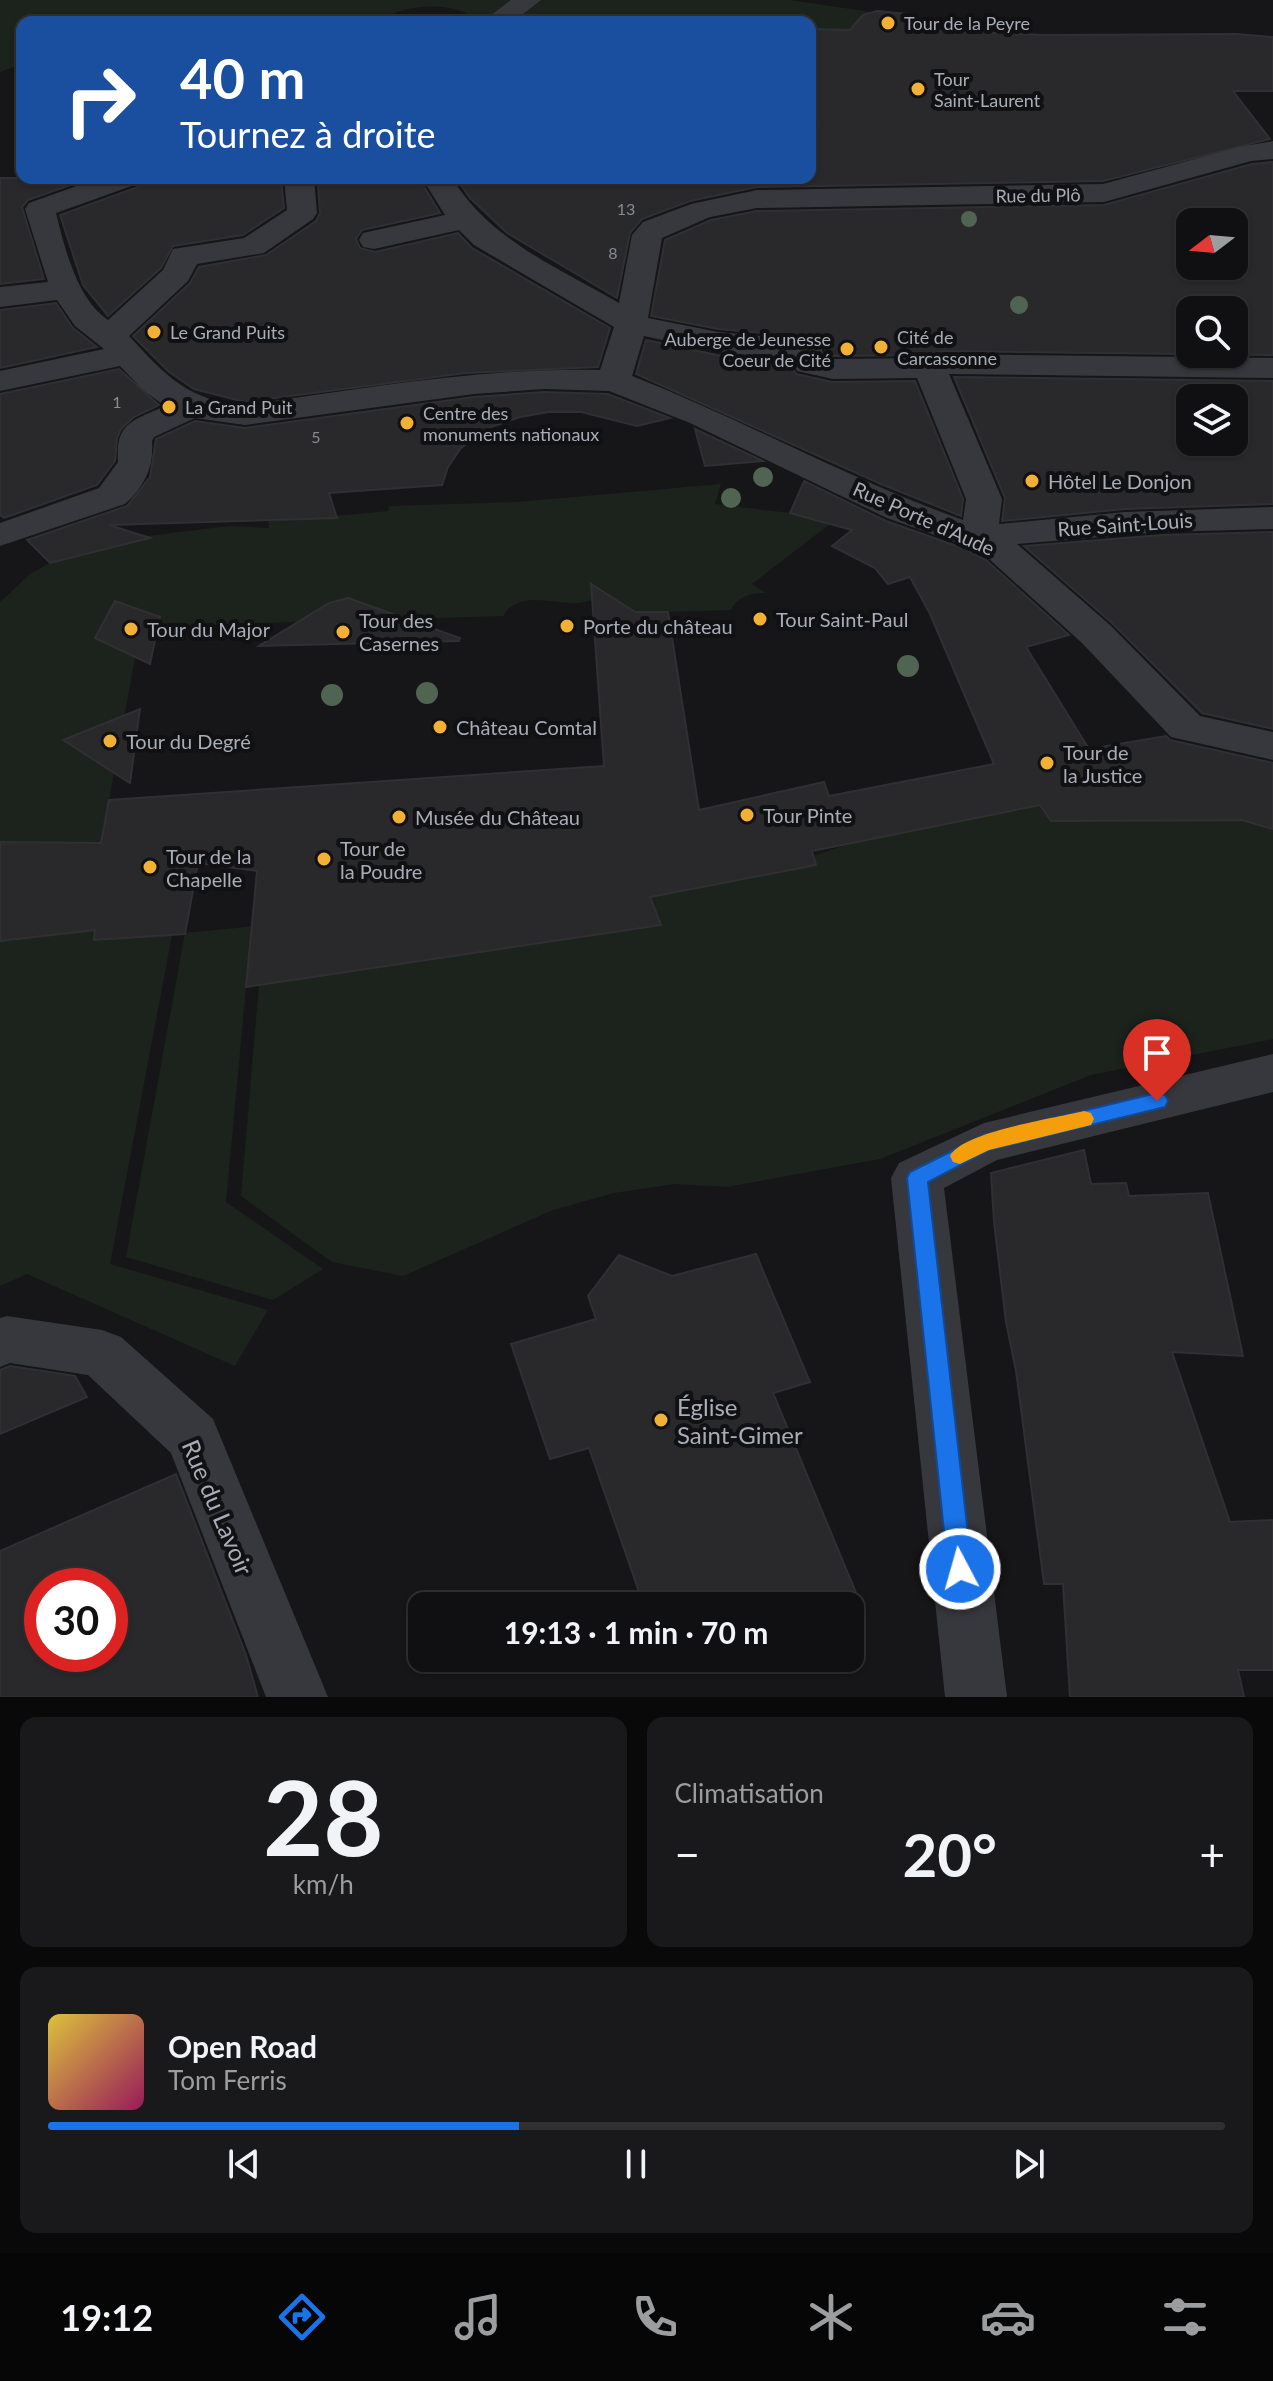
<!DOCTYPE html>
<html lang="fr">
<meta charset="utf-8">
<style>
:root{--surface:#101012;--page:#19191b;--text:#f1f3f6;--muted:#9c9d9f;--line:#303032;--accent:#1a73e8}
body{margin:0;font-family:Lato,sans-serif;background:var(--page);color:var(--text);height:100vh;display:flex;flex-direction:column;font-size:30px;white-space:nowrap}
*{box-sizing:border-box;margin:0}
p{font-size:26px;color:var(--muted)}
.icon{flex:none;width:44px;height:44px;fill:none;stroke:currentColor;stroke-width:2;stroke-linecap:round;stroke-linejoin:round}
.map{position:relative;height:1697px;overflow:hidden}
.details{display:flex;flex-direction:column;gap:20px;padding:20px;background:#09090a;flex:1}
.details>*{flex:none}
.guide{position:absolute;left:16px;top:16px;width:800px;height:168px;border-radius:16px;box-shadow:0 2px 6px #0004,0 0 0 2px var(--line);background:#1a4fa0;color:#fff;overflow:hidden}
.needle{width:52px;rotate:254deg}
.controls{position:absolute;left:1176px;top:208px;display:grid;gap:16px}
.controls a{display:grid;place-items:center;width:72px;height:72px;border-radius:16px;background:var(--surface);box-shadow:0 2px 6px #0004,0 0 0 2px var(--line);font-size:40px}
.speed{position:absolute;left:24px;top:1568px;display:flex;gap:16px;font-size:40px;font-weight:700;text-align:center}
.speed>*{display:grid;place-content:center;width:104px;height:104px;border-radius:50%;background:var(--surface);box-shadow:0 2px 6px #0004,0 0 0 2px var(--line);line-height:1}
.speed .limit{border:12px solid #d22;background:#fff;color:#111}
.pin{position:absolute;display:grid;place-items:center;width:68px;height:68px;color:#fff;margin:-82px -34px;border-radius:50% 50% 50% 0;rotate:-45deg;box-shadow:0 0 8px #0007}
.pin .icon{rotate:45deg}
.me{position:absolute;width:88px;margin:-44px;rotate:354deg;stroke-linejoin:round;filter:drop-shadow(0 0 6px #0008)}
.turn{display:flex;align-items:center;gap:28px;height:168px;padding:0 32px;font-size:36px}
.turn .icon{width:104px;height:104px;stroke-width:2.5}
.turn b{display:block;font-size:56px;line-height:68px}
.big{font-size:60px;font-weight:700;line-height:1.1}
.details .tile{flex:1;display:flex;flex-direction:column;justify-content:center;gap:12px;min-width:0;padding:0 28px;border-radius:16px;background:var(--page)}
.details .dial{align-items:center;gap:0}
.dial b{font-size:104px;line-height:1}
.song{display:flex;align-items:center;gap:24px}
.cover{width:96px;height:96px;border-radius:12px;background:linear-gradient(135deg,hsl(50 70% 55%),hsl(330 70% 35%))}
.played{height:8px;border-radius:4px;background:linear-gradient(90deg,var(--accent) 40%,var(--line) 40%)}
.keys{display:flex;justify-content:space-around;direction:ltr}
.heat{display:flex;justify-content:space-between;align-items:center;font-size:44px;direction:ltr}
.details .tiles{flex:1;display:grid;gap:20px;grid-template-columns:1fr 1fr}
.tile:last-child{grid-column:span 2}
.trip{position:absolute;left:408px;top:1592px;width:456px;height:80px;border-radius:16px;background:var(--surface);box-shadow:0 2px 6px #0004,0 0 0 2px var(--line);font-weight:700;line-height:80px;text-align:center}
.menu{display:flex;height:128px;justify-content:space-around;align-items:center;background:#060607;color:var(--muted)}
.menu .icon{width:56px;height:56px}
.menu .selected{color:var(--accent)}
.menu b{font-size:36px;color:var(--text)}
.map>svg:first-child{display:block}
</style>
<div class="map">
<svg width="1273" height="1697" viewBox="0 0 1273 1697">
<rect width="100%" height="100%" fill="#161618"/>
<g fill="#1c231d">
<path d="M0 0H790L871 12 861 16 858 22 865 30 810 29V22H480C456 0 403 3 378 22H153L132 17 110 22H22V64L0 72Z"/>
<path d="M721 484 715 504 790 513 830 524 752 584 766 593C751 593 738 596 731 610L630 613 601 598C593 599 584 603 576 603 551 604 519 590 503 616L375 620 369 605 349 599 322 607 315 621 161 627 156 615 135 610 103 641 122 648 137 647 101 843 0 842V602L30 574 50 563 141 540 139 537 230 526 269 528 268 520 336 518V516L388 511 389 506 518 502Z"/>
<polygon points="1040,805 1051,821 1242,820 1273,829 1273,1039 1091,1075 880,1159 727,1187 675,1184 614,1193 553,1210 403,1276 332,1262 241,1196 259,985 660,925 650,897 815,865 813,856 849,844"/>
<polygon points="409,901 247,976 226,1202 323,1269 273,1300 126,1257 185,933 247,927"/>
<polygon points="95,930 109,939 172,935 110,1264 268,1310 235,1366 27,1274 0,1286 0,941"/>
</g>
<g fill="#29292c" stroke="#303034" stroke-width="2" fill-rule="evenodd">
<polygon points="877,11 908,14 926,30 1043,35 1237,34 1273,37 1273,91 1233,91 1270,139 1103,181 757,187 690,201 642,219 630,233 617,298 507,233 470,198 456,178 810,178 810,129 818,128 810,107 810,29 850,30 863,15"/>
<path d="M1273 162V355L1191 354H1234V310H1190V354L943 351 928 355 833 356 827 354 820 340 808 337 718 329 651 316 665 240 711 220 757 211 1104 205 1252 164ZM1190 222H1234V266H1190Z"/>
<polygon points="0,178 90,178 28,200 22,207 44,279 0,284"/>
<polygon points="145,178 281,178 284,208 243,235 173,246 161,268 108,316 83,285 60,215 138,187"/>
<polygon points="350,178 419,178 440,213 362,230 356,239 360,248 375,252 458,233 472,248 610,328 598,367 466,373 245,402 194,389 169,372 133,336 190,283 199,267 266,255 316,221 320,213 318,184"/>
<polygon points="56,303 73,328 97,347 0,368 0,310"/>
<polygon points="646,340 717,355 789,362 796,374 832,382 915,381 963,499 961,516 881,484 636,374"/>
<polygon points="119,369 159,405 134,417 121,429 117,438 115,461 97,485 4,518 0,515 0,394"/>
<path d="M954 377 1273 381V504L1125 509 1002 521 1005 498ZM1190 398H1234V442H1190Z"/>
<polygon points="544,392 608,394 670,418 637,426 581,412 549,412 520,417 491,427 461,448 448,467 442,485 329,493 337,518 109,525 150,538 50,563 27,540 127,506 150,477 156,439 195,421 245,428 474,397"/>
<polygon points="695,429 763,461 705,466"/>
<polygon points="804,481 886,521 965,549 986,560 1069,635 1026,647 1089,749 1166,736 1170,740 1273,763 1273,829 1242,820 1051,821 1040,805 812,851 816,865 650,897 661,925 246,987 257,871 198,863 185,934 94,940 95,930 0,941 0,842 101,843 109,800 604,766 591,584 635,612 668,612 699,810 824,782 829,796 994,764 930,614 910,577 888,584 875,568 832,546 852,530 790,513"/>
<polygon points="1273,532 1273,729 1202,713 1112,623 1024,546 1162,535"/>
<polygon points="348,598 460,638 459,641 259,646 329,603"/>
<polygon points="115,601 160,617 150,664 95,638"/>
<polygon points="140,709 130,783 63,740"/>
<polygon points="1084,1150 1091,1184 1126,1183 1129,1196 1208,1193 1243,1356 1172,1352 1230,1522 1273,1520 1273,1670 1238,1670 1244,1697 1070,1697 1063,1584 1044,1584 1016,1371 1006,1322 994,1222 991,1173"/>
<polygon points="756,1254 810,1382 773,1393 859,1600 841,1606 644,1606 589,1448 550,1459 511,1344 596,1319 588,1296 619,1255 672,1276"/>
<polygon points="10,1366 75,1376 87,1397 0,1434 0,1370"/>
<path d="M176 1474 246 1655 258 1697H0V1551ZM42 1586H110V1654H42Z"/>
</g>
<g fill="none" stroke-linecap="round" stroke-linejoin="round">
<g fill="#37383d" fill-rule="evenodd">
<polygon points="511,0 541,0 513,22 482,22"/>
<path d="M1273 141V159L1251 161 1104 202 757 208 710 217 662 238 648 318 718 332 807 340 819 343 825 357 833 359 928 358 943 354 1273 358V378L949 374 1002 499 999 524 1125 512 1273 507V529L1162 532 1017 544 1110 625 1200 716 1273 732V760L1171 737 1082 643 988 558 966 546 887 518 690 423 609 391 544 389 474 394 245 425 195 418 154 437 152 441C154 467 145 486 125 504L0 546V523L99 488 118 462C115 422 133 421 165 406L143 390 120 366 0 391V371L104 349 75 326 57 300 0 307V287L48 282 25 209 29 203 99 178H142L137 184 56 213C65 249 77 299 108 320L163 270 173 249 244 238 287 210 284 178H314L317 213 313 219 264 253 197 264 188 281 129 336C166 376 188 401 245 405 363 389 481 367 600 370L614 327 474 245 459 230 374 249 363 247 359 240 363 233 445 215 422 178H452C490 240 557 267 619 303L632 235 643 222 691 204 757 190 1103 184 1239 147ZM644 336 718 352 791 359 797 371 833 379 917 378 966 499 963 520C850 480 744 420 632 376Z"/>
<polygon points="1273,1054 1273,1092 997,1160 944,1188 1007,1697 945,1697 891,1178 899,1163 984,1123"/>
<polygon points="7,1316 102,1330 121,1337 213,1419 328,1697 266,1697 171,1453 88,1375 10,1363 0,1367 0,1318"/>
</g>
</g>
<g fill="#506452">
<circle cx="969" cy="219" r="8"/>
<circle cx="1019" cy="305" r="9"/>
<circle cx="763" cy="477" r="10"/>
<circle cx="731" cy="498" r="10"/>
<circle cx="908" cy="666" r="11"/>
<circle cx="427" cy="693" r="11"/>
<circle cx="332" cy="695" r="11"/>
</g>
<polygon fill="#1a73e8" stroke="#114b97" stroke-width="2" points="1157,1093 1165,1095 1168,1101 1165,1107 989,1150 928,1182 972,1569 969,1577 960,1580 952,1577 948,1569 907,1178 910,1172 984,1135"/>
<path fill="#f59e0b" d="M1084 1111 1091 1113 1094 1119 1091 1125 989 1150 960 1164 953 1162 950 1156C962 1132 1056 1118 1084 1111Z"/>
<g fill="#f2b134" stroke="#111113" stroke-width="3">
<circle cx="888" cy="23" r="8"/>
<circle cx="918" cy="89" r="8"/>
<circle cx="154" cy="332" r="8"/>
<circle cx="881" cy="347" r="8"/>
<circle cx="847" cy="349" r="8"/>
<circle cx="169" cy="407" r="8"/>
<circle cx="407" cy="423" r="8"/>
<circle cx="1032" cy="481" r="8"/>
<circle cx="760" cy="619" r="8"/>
<circle cx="567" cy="626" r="8"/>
<circle cx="131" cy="629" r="8"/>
<circle cx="343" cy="632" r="8"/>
<circle cx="440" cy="727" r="8"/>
<circle cx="110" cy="741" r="8"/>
<circle cx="1047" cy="763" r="8"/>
<circle cx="747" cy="815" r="8"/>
<circle cx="399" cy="817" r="8"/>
<circle cx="324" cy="859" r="8"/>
<circle cx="150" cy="867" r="8"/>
<circle cx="661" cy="1420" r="8"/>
</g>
<g text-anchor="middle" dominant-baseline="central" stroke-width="8" stroke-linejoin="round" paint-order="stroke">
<g font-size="16" fill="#888b94">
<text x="626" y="208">13</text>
<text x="613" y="252">8</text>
<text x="117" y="401">1</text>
<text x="316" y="436">5</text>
</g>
<g font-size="18" fill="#a8adb8" stroke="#111113" text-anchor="start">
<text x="904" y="23">Tour de la Peyre</text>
<text x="934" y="79">Tour<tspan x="934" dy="21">Saint-Laurent</tspan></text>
<text x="170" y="332">Le Grand Puits</text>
<text x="897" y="337">Cité de<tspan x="897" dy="21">Carcassonne</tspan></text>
<text x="831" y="339" text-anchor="end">Auberge de Jeunesse<tspan x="831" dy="21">Coeur de Cité</tspan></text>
<text x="185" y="407">La Grand Puit</text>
<text x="423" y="413">Centre des<tspan x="423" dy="21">monuments nationaux</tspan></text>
</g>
<g font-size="18" fill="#a8adb8" stroke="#111113">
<text transform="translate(1038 195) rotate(-1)">Rue du Plô</text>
</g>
<g font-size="20" fill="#a8adb8" stroke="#111113" text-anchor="start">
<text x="1048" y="481">Hôtel Le Donjon</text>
<text x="776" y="619">Tour Saint-Paul</text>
<text x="359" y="620">Tour des<tspan x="359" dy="23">Casernes</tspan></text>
<text x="583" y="626">Porte du château</text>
<text x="147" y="629">Tour du Major</text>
<text x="456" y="727">Château Comtal</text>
<text x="126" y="741">Tour du Degré</text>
<text x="1063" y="752">Tour de<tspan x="1063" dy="23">la Justice</tspan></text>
<text x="763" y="815">Tour Pinte</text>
<text x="415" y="817">Musée du Château</text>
<text x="340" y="848">Tour de<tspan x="340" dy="23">la Poudre</tspan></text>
<text x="166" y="856">Tour de la<tspan x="166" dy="23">Chapelle</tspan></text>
</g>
<g font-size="20" fill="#a8adb8" stroke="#111113">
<text transform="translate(924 518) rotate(24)">Rue Porte d'Aude</text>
<text transform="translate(1125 524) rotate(-4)">Rue Saint-Louis</text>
</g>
<g font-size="24" fill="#a8adb8" stroke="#111113" text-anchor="start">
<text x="677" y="1406">Église<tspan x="677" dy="28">Saint-Gimer</tspan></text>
</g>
<g font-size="24" fill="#a8adb8" stroke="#111113">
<text transform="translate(218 1507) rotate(67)">Rue du Lavoir</text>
</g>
</g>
</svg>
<div class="controls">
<a><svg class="needle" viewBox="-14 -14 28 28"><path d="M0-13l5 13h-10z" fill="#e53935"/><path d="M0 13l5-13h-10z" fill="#9c9d9f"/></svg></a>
<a><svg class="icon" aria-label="search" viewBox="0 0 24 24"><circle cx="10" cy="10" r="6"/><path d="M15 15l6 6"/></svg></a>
<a><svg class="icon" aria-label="layers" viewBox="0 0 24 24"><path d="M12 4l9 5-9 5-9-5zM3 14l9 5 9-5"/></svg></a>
</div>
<div class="speed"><div class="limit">30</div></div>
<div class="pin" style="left:1157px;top:1101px;background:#d93025"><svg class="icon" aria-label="arrive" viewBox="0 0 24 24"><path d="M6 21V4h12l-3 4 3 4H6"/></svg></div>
<svg class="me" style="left:960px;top:1569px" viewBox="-20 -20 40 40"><circle r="17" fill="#1a73e8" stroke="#fff" stroke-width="3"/><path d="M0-11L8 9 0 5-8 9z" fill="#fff"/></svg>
<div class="trip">19:13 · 1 min · 70 m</div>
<div class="guide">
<div class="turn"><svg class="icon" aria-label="right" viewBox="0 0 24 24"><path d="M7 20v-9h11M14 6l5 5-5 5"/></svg><div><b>40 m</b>Tournez à droite</div></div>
</div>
</div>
<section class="details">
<div class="tiles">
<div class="tile dial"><b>28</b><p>km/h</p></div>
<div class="tile"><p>Climatisation</p>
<div class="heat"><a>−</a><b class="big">20°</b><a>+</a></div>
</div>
<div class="tile">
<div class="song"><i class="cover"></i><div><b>Open Road</b><p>Tom Ferris</p></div></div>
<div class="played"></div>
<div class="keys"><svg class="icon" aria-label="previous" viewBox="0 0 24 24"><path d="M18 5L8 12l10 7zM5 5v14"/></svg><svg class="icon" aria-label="pause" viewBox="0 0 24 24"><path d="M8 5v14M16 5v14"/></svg><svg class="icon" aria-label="next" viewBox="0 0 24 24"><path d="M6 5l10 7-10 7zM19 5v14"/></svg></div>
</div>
</div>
</section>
<nav class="menu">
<b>19:12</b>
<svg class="icon selected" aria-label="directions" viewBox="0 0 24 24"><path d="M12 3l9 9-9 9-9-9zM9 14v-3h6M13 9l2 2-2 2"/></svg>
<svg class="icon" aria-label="music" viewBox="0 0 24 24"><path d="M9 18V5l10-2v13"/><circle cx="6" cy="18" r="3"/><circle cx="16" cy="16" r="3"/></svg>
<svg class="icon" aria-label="phone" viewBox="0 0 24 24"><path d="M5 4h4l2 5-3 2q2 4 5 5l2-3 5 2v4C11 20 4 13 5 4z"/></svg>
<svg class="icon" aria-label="climate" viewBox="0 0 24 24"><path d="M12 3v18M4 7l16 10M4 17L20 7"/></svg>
<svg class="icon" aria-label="car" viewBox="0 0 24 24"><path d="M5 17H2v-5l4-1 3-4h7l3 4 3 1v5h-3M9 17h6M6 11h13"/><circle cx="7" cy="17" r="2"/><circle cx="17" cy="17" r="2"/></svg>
<svg class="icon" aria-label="filters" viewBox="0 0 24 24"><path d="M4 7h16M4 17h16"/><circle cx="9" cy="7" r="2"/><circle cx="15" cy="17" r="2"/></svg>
</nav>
